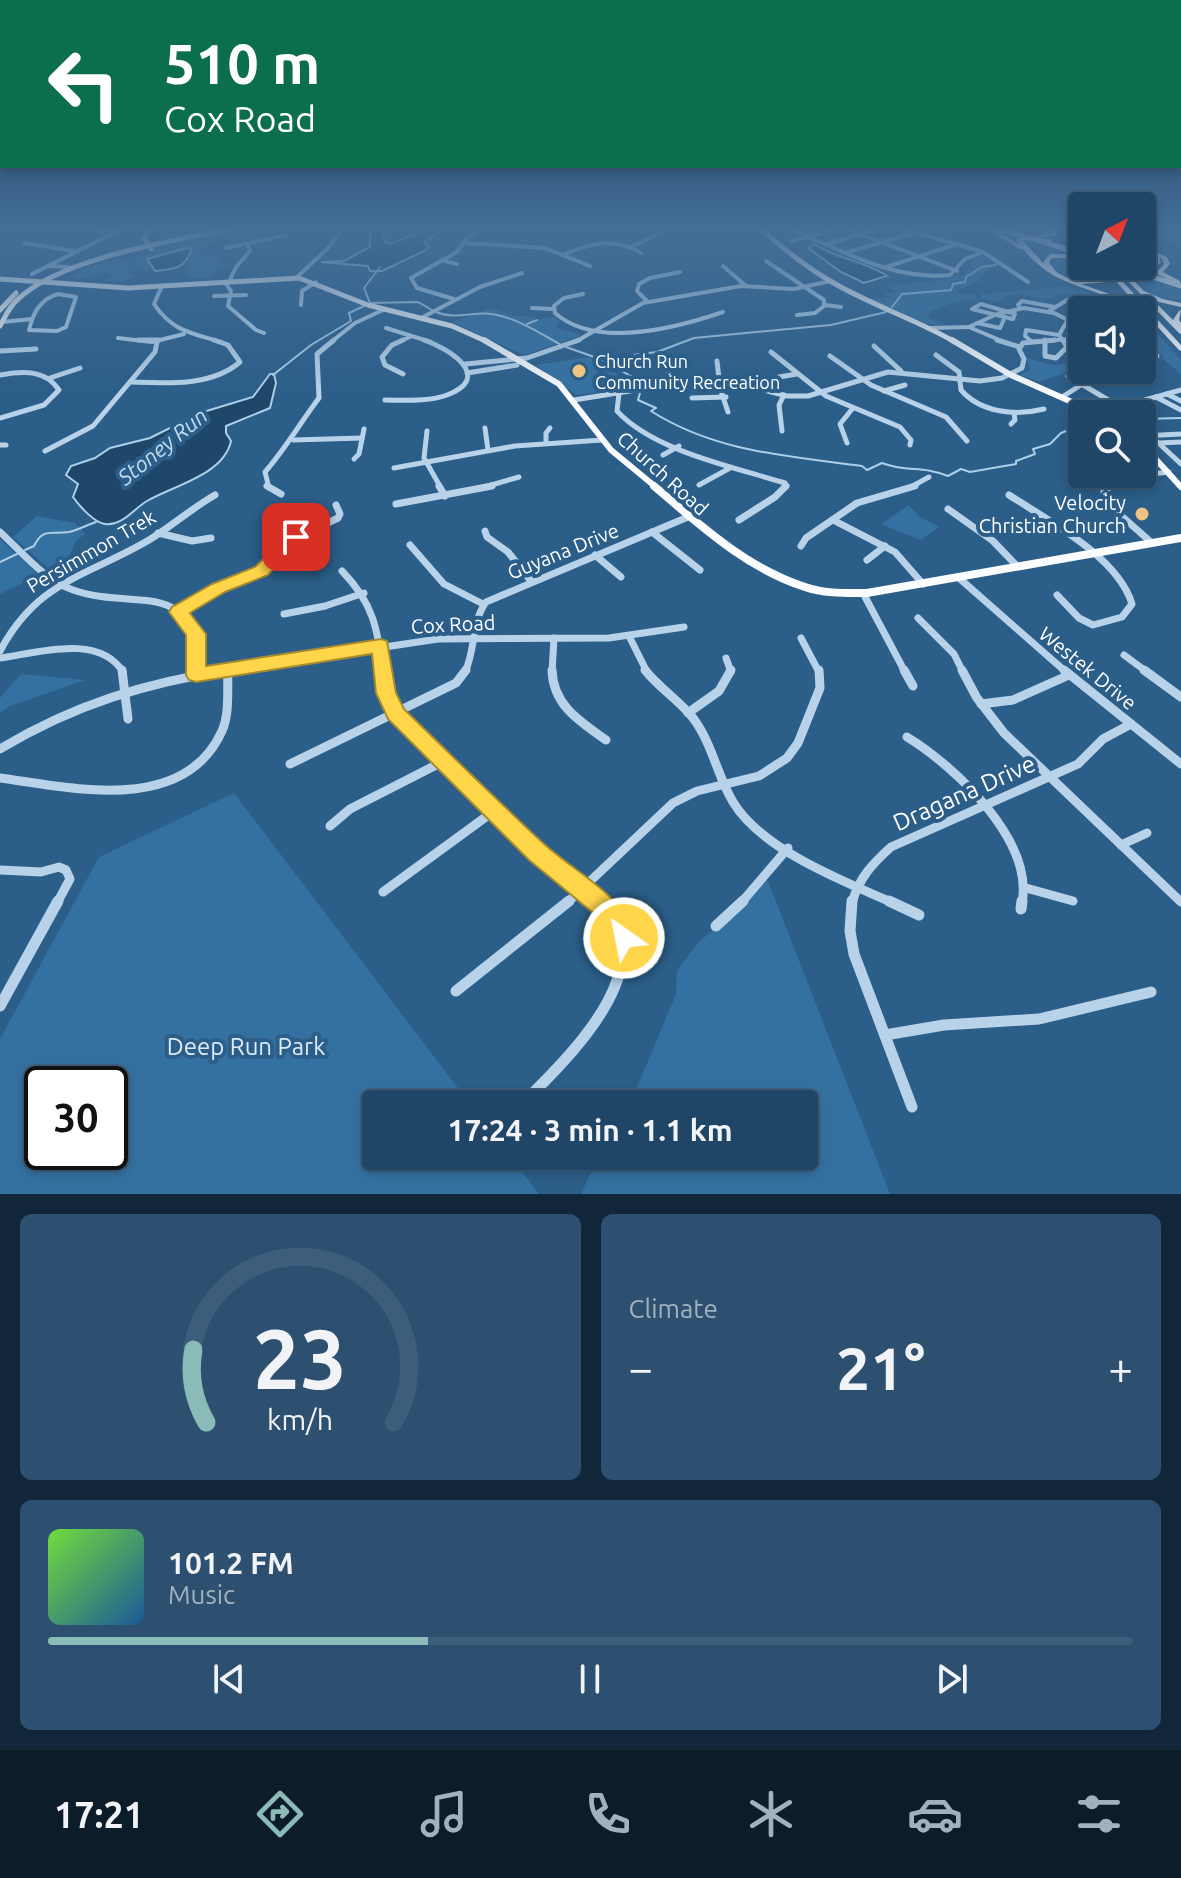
<!DOCTYPE html>
<meta charset="utf-8">
<style>
:root{--surface:#204667;--page:#2d5070;--text:#f1f3f6;--muted:#a2b1c0;--line:#3d5e7b;--accent:#8bbbb9}
body{margin:0;font-family:Ubuntu,sans-serif;background:var(--page);color:var(--text);height:100vh;display:flex;flex-direction:column;font-size:30px;white-space:nowrap}
*{box-sizing:border-box;margin:0}
p{font-size:26px;color:var(--muted)}
.icon{flex:none;width:44px;height:44px;fill:none;stroke:currentColor;stroke-width:2;stroke-linecap:round;stroke-linejoin:round}
.map{position:relative;height:1194px;overflow:hidden}
.drawer{display:flex;flex-direction:column;gap:20px;padding:20px;background:#122639;flex:1}
.drawer>*{flex:none}
.guide{position:absolute;left:0px;top:0px;width:1182px;height:168px;box-shadow:0 4px 12px #0003,0 0 0 2px var(--line);background:#0b6e4f;color:#fff;overflow:hidden}
.needle{width:52px;rotate:42deg}
.buttons{position:absolute;left:1068px;top:192px;display:grid;gap:16px}
.buttons a{display:grid;place-items:center;width:88px;height:88px;border-radius:8px;background:var(--surface);box-shadow:0 4px 12px #0003,0 0 0 2px var(--line);font-size:40px}
.speed{position:absolute;left:24px;top:1066px;display:flex;gap:16px;font-size:40px;font-weight:700;text-align:center}
.speed>*{display:grid;place-content:center;width:104px;height:104px;border-radius:50%;background:var(--surface);box-shadow:0 4px 12px #0003,0 0 0 2px var(--line);line-height:1}
.speed .limit{border:4px solid #111;border-radius:12px;background:#fff;color:#111}
.pin{position:absolute;display:grid;place-items:center;width:68px;height:68px;color:#fff;margin:-34px;border-radius:16px;box-shadow:0 4px 12px #0006}
.me{position:absolute;width:88px;margin:-44px;rotate:327deg;stroke-linejoin:round;filter:drop-shadow(0 0 6px #0008)}
.turn{display:flex;align-items:center;gap:28px;height:168px;padding:0 32px;font-size:36px}
.turn .icon{width:104px;height:104px;stroke-width:2.5}
.turn b{display:block;font-size:56px;line-height:68px}
.big{font-size:60px;font-weight:700;line-height:1.1}
.drawer .widget{flex:1;display:flex;flex-direction:column;justify-content:center;gap:12px;min-width:0;padding:0 28px;border-radius:12px;background:var(--page)}
.drawer .dial{align-items:center;gap:0}
.dial svg{height:208px;overflow:visible;fill:none;stroke:var(--line);stroke-width:7;stroke-linecap:round;text-anchor:middle}
.dial text{fill:var(--text);stroke:none}
.song{display:flex;align-items:center;gap:24px}
.cover{width:96px;height:96px;border-radius:12px;background:linear-gradient(135deg,hsl(100 70% 55%),hsl(210 70% 35%))}
.played{height:8px;border-radius:4px;background:linear-gradient(90deg,var(--accent) 35%,var(--line) 35%)}
.keys{display:flex;justify-content:space-around;direction:ltr}
.heat{display:flex;justify-content:space-between;align-items:center;font-size:44px;direction:ltr}
.drawer .tiles{flex:1;display:grid;gap:20px;grid-template-columns:1fr 1fr}
.widget:last-child{grid-column:span 2}
.trip{position:absolute;left:362px;top:1090px;width:456px;height:80px;border-radius:8px;background:var(--surface);box-shadow:0 4px 12px #0003,0 0 0 2px var(--line);font-weight:700;line-height:80px;text-align:center}
.menu{display:flex;height:128px;justify-content:space-around;align-items:center;background:#0d1c29;color:var(--muted)}
.menu .icon{width:56px;height:56px}
.menu .current{color:var(--accent)}
.menu b{font-size:36px;color:var(--text)}
.map>svg:first-child{display:block}
</style>
<div class="map">
<svg width="1181" height="1194" viewBox="0 0 1181 1194">
<rect width="100%" height="100%" fill="#2b5e89"/>
<g fill="#3571a0" fill-rule="evenodd">
<path d="M274 226H314L232 238 206 246 204 252 222 256 217 262 234 264 217 270 210 277 189 278 186 273 193 248 148 258 150 268 126 272 134 275 122 282 104 281 111 276 107 274 110 272 82 279 71 278C79 262 131 261 151 253V251L228 231Z"/>
<polygon points="1142,226 1181,226 1181,247 1142,237"/>
<path d="M981 255 1002 266 989 269 980 279 985 281H978L957 291 959 294H975L977 302 965 299 930 311 928 318 944 323 941 326 926 323 870 299 888 297 885 293 896 292 889 288V283C915 285 941 280 966 274L968 267 972 266 971 262Z"/>
<path d="M1066 255 1082 261V266H1092L1095 275C1079 283 1064 277 1052 265L1057 263 1052 258Z"/>
<path d="M1130 272 1181 290V299C1162 301 1144 295 1130 272Z"/>
<polygon points="1070,286 1119,301 1136,310 1101,308 1099,304 1086,302 1088,299 1065,293 1046,299 1018,294 1005,296 1000,302 979,298 982,296 980,294"/>
<polygon points="490,308 516,316 538,317 529,321 553,317 559,321 556,328 582,335 524,355 452,322"/>
<polygon points="1142,316 1181,360 1181,374 1162,358 1164,356 1157,353 1142,354"/>
<path d="M1082 354V366L1040 382 1019 375 1030 370 1027 358C1051 364 1060 372 1082 354Z"/>
<polygon points="601,355 629,389 576,395 536,365"/>
<polygon points="909,505 920,517 939,527 920,540 881,524"/>
<polygon points="37,516 75,523 85,534 76,541 65,565 49,569 13,537"/>
<polygon points="0,539 39,575 0,594"/>
<polygon points="21,674 85,680 10,706 0,713 0,698"/>
<path d="M234 793 470 1104H376V1156H510L539 1194H0V1039L99 857ZM110 1084V1152H42V1084Z"/>
<polygon points="766,876 890,1194 581,1194 589,1176 607,1156 804,1156 804,1104 630,1104 676,994 677,971 696,945 752,895"/>
</g>
<g fill="#1f476a" stroke="#adcfe9" stroke-width="2">
<polygon points="370,226 379,226 386,243 390,244 431,228 450,226 424,242 429,247 426,250 382,271 370,271 368,266 321,262 344,261 370,247"/>
<path d="M814 244C836 259 866 261 887 276L864 283 841 272 808 248Z"/>
<path d="M187 248 192 249C184 269 176 269 155 271L147 259Z"/>
<path d="M270 374H274L276 383 270 408 226 426V433L231 441C224 475 172 486 147 501 133 509 123 526 105 524 95 523 80 507 73 497L78 484 66 475 71 466 95 458 110 448 150 438 200 413 253 397Z"/>
</g>
<g fill="none" stroke-linecap="round" stroke-linejoin="round">
<g stroke="#adcfe9" stroke-width="2">
<polyline points="380,267 364,288 370,303 418,302 432,310"/>
<polyline points="892,307 902,294 951,290 953,284 965,282 966,277 982,267 996,265"/>
<path d="M436 312C455 320 473 311 492 314 517 318 540 333 561 345"/>
<polyline points="527,324 537,320"/>
<polyline points="566,347 600,359 657,352 694,338 831,325 886,312"/>
<polyline points="603,360 639,381 637,387"/>
<polyline points="273,375 311,345 351,321 349,313 364,306"/>
<path d="M640 393 638 400 656 408 651 411C715 452 788 456 862 466L867 470 882 463C908 473 921 465 948 476L961 469 970 472 1016 464V461L1035 454 1033 449 1050 444 1061 433 1082 425"/>
<polyline points="1142,419 1181,418"/>
<path d="M25 550 34 546C43 527 51 535 69 532 78 530 87 525 96 522"/>
<polyline points="0,562 19,553"/>
</g>
<g stroke="#b8d3e9" stroke-width="4">
<polyline points="70,226 115,232"/>
<polyline points="548,226 572,226"/>
<path d="M784 226C837 248 891 281 950 275L965 259 983 252"/>
<polyline points="840,226 957,271"/>
<polyline points="893,226 983,252 1028,282"/>
<polyline points="791,241 842,227"/>
<polyline points="24,243 74,251"/>
<polyline points="464,243 545,248 590,266"/>
<polyline points="827,244 887,226"/>
<polyline points="631,247 675,226"/>
<polyline points="226,248 287,235"/>
<polyline points="848,252 913,233"/>
<path d="M565 254C592 243 615 237 641 253"/>
<polyline points="441,260 457,264"/>
<polyline points="766,261 824,300 824,306 815,313 797,315"/>
<polyline points="49,266 69,267"/>
<polyline points="723,266 746,286"/>
<polyline points="886,267 954,245"/>
<polyline points="32,274 125,227"/>
<polyline points="296,278 329,247 344,226"/>
<polyline points="229,282 226,284 231,291 228,306 256,330 264,333"/>
<polyline points="229,282 236,267 250,251 247,243"/>
<path d="M161 288 154 304C172 331 191 333 221 342"/>
<path d="M58 294 76 297 66 327 57 331 29 330C33 313 40 299 58 294Z"/>
<path d="M583 294 564 298 554 306 555 313C596 349 676 328 723 312"/>
<polyline points="214,296 246,295"/>
<polyline points="454,299 417,288 411,278 457,252 467,238 483,229"/>
<polyline points="648,302 637,291 639,284 650,278 680,272"/>
<polygon points="981,304 1015,314 1013,319 972,309"/>
<polyline points="301,305 302,291 316,282"/>
<polyline points="825,305 841,307"/>
<polyline points="532,308 553,309"/>
<polyline points="1020,308 1018,305 1022,301 1055,307"/>
<polyline points="1049,311 1067,300 1078,302 1059,335 1064,342"/>
<polyline points="423,317 480,287 522,273"/>
<polyline points="2,322 32,319"/>
<polyline points="977,323 1000,328 1004,319"/>
<polyline points="969,327 1004,342"/>
<polyline points="386,328 431,342"/>
<polyline points="931,328 969,327 997,314 1024,308 1054,313 1082,327"/>
<polyline points="118,338 152,342 184,334"/>
<polyline points="1031,341 1025,336 1026,330 1059,335"/>
<polyline points="331,342 355,323 385,309"/>
<polyline points="398,342 410,337"/>
<polyline points="575,342 643,303 741,286 794,289 831,281"/>
<polyline points="1031,342 1070,339 1082,334"/>
</g>
<g stroke="#b8d3e9" stroke-width="5">
<polyline points="138,340 159,340"/>
<polyline points="403,340 392,345 382,357 385,365 403,374"/>
<polyline points="997,340 1020,347"/>
<polyline points="1045,340 1045,356 1056,358 1067,347 1063,340"/>
<polyline points="1068,344 1082,346"/>
<polyline points="874,346 901,371"/>
<polyline points="0,351 36,349"/>
<polyline points="771,352 826,396 900,427 911,440 910,445"/>
<path d="M936 355 959 372 961 390C981 413 1016 416 1044 409"/>
<polyline points="830,356 871,385 946,417 967,441"/>
<polyline points="1142,359 1157,356"/>
<polyline points="717,361 720,388 728,412"/>
<polyline points="465,364 527,358 579,340"/>
<polyline points="666,368 679,383"/>
<polyline points="467,373 517,365"/>
<path d="M0 375C22 371 45 369 59 390L44 405 0 418"/>
<polyline points="1068,376 1120,407 1181,390"/>
<polyline points="1068,376 1086,370"/>
<polyline points="779,377 797,374"/>
<polyline points="50,378 80,368"/>
<path d="M130 382C166 383 211 387 240 362L228 345 214 340"/>
<polyline points="884,391 905,385"/>
<path d="M619 393 617 411C654 451 733 467 785 483V488"/>
<polyline points="1167,394 1181,401"/>
<polyline points="1062,397 1081,385"/>
<polyline points="1156,397 1181,410"/>
<polyline points="692,398 726,397"/>
<path d="M385 400C405 400 428 402 447 395 495 377 448 348 424 340"/>
<polyline points="574,400 704,379 732,382 787,396 808,396 888,372 980,381 1002,378 1022,368 1024,359 1019,349 1023,343 1055,340"/>
<polyline points="1011,424 1015,420 1014,413"/>
<polyline points="485,428 488,450"/>
<polyline points="427,431 424,458 441,488"/>
<polyline points="782,431 779,405 784,395"/>
<polyline points="1142,436 1181,434"/>
<polyline points="1151,436 1181,464"/>
<polyline points="293,440 362,438"/>
<polyline points="546,443 546,433 550,428"/>
<polyline points="847,443 840,424 853,408"/>
<polyline points="1159,443 1181,442"/>
<polyline points="0,445 6,445"/>
<polyline points="45,451 93,426 155,352 157,342"/>
<polyline points="663,455 679,446"/>
<polyline points="354,459 359,454 364,429"/>
<polyline points="394,468 515,446 602,440"/>
<polyline points="699,485 730,468"/>
<path d="M269 488 265 472C286 448 300 423 319 398L317 354 334 340"/>
<polyline points="481,488 519,477"/>
<polyline points="909,488 929,477"/>
<polyline points="1108,488 1134,476 1169,472"/>
</g>
<g stroke="#b8d3e9" stroke-width="7">
<polyline points="267,486 281,494"/>
<polyline points="439,486 445,496"/>
<polyline points="1110,486 1104,492 1109,505 1152,543"/>
<path d="M1009 495C1049 521 1118 557 1132 604L1122 617 1093 625 1079 618 1057 595"/>
<polyline points="396,504 492,486"/>
<polyline points="948,509 993,541 1017,566"/>
<polyline points="739,520 775,497 786,486"/>
<polyline points="833,520 895,552 923,584"/>
<polyline points="485,531 487,537 508,552 531,581"/>
<path d="M0 532C22 552 44 580 73 590 137 612 196 574 196 672"/>
<polyline points="652,532 700,570"/>
<polyline points="158,533 192,541 211,538"/>
<polyline points="410,545 444,584 483,604"/>
<polyline points="801,546 806,538 857,503 915,486"/>
<polyline points="595,555 621,577"/>
<polyline points="867,560 885,546"/>
<path d="M342 571C374 604 377 628 383 672"/>
<polyline points="959,578 1066,672"/>
<polyline points="863,593 905,672"/>
<polyline points="178,612 218,588 261,571 291,541 338,518 340,514 336,505"/>
<polyline points="284,614 325,606 364,593"/>
<polyline points="918,618 954,654 963,672"/>
<polyline points="629,636 647,672"/>
<polyline points="801,638 819,672"/>
<path d="M0 651C38 580 86 577 149 540 172 526 192 508 215 495"/>
<polyline points="1124,655 1147,672"/>
<path d="M0 658C37 653 99 633 123 672"/>
<polyline points="726,658 731,672"/>
<polyline points="218,672 438,639 609,638 684,627"/>
<path d="M465 672C476 649 471 623 486 602L688 517"/>
<polyline points="552,672 554,638"/>
</g>
<g stroke="#b8d3e9" stroke-width="9">
<polyline points="122,670 128,719"/>
<polyline points="196,670 196,675"/>
<polyline points="383,670 395,714 537,853 599,903"/>
<path d="M552 670C553 705 579 721 606 740"/>
<path d="M645 670C659 688 679 700 693 718 712 743 717 775 733 802 762 850 843 881 893 903"/>
<polyline points="904,670 913,686"/>
<polyline points="962,670 977,698 1004,733 1181,902"/>
<polyline points="1064,670 1181,764"/>
<polyline points="1144,670 1181,697"/>
<polyline points="981,704 1013,700 1069,675"/>
<polyline points="688,713 719,691 731,670"/>
<path d="M907 737C956 767 1034 841 1022 903"/>
<path d="M0 749C73 705 147 682 231 670"/>
<polyline points="290,764 456,683 466,670"/>
<path d="M0 778C72 788 184 815 222 731 230 713 227 689 228 670"/>
<polyline points="330,826 350,809 444,761"/>
<polyline points="1121,845 1147,833"/>
<polyline points="0,870 41,872 59,867 66,870 70,879 57,903"/>
<polyline points="1026,888 1073,901"/>
<polyline points="383,892 494,811"/>
<polyline points="567,903 673,803 697,791 759,776 787,758 798,743 820,688 819,670"/>
<polyline points="741,903 788,848"/>
<path d="M852 903C859 878 872 864 891 847L1078 764 1103 739 1131 724"/>
</g>
<g stroke="#b8d3e9" stroke-width="11">
<polyline points="852,901 850,931 854,954 912,1107"/>
<polyline points="889,901 919,915"/>
<polyline points="1021,909 1022,901"/>
<polyline points="716,926 743,901"/>
<polyline points="456,991 569,901"/>
<polyline points="0,1006 58,901"/>
<polyline points="885,1035 944,1025 1039,1019 1151,992"/>
<path d="M535 1091C579 1047 666 957 596 901"/>
</g>
<g stroke="#fafcfe" stroke-width="5">
<polyline points="150,226 144,238 151,249"/>
<path d="M758 226C779 245 802 264 827 279 867 304 914 318 955 342"/>
<polyline points="990,226 1082,254"/>
<polyline points="1119,266 1181,286"/>
<polyline points="0,279 128,288 299,278 368,305 452,326 488,342"/>
<polyline points="0,310 16,293"/>
<path d="M0 326C5 317 9 307 17 300 62 256 184 239 246 226"/>
</g>
<g stroke="#fafcfe" stroke-width="6">
<polyline points="484,340 559,384 611,450 657,488"/>
<polyline points="952,340 1011,375 1099,414"/>
<polyline points="1142,444 1181,487"/>
</g>
<path stroke="#fafcfe" stroke-width="8" d="M654 486C700 525 746 568 805 587 825 594 846 593 867 593L1181 538"/>
<g fill="#fff" fill-rule="evenodd">
<path d="M983 226H989L1020 245 1016 240 1017 239 1029 235 1040 237 1039 235 1051 233 1052 226H1056V235L1041 238 1052 240V242L1029 239 1023 241 1044 264 1043 262 1050 254H1082V258H1052L1049 262 1056 272 1076 282 1079 280 1106 278 1107 275 1100 266H1106L1109 269 1112 270 1181 345V351L1179 350 1142 310C1129 310 1118 301 1106 296 1071 283 1049 280 1023 249H1019ZM1112 277 1140 308 1124 299 1081 284 1108 282 1110 281Z"/>
<polygon points="1069,226 1074,226 1082,235 1082,241"/>
<polygon points="1078,226 1082,226 1082,230"/>
<polygon points="1142,246 1167,257 1170,264 1163,272 1180,281 1180,283 1176,283 1157,274 1156,273 1164,264 1162,259 1159,257 1161,262 1157,266 1130,267 1129,266 1142,266 1142,264 1153,263 1155,262 1153,255 1142,250"/>
<polygon points="1113,266 1119,266 1144,291 1163,299 1181,303 1181,307 1159,302 1152,299 1173,320 1179,311 1181,310 1179,320 1181,323 1181,334 1179,333"/>
</g>
</g>
<linearGradient id="sky" x2="0" y2="1"><stop stop-color="#18344b"/><stop offset="0.58" stop-color="#446e97"/><stop offset="1" stop-color="#446e97" stop-opacity="0"/></linearGradient>
<rect width="1181" height="393" fill="url(#sky)"/>
<path fill="#ffd54a" stroke="#a68a30" stroke-width="2" d="M296 532 304 537 268 575 225 592 190 613 206 634V666L381 639 387 641 396 693 404 709C450 754 496 799 542 842 575 873 622 893 637 938L633 946 624 950 615 946 598 917 529 860 388 719 376 693 372 654 196 682 189 680 186 675V635L169 612 172 607 212 584 255 567 290 533Z"/>
<g fill="#efc380" stroke="#2b5e89" stroke-width="3">
<circle cx="579" cy="371" r="8"/>
<circle cx="1142" cy="514" r="8"/>
</g>
<g text-anchor="middle" dominant-baseline="central" stroke-width="8" stroke-linejoin="round" paint-order="stroke">
<g font-size="18" fill="#fff" stroke="#2b5e89" text-anchor="start">
<text x="595" y="361">Church Run<tspan x="595" dy="21">Community Recreation</tspan></text>
</g>
<g font-size="20" fill="#fff" stroke="#2b5e89">
<text transform="translate(663 473) rotate(42)">Church Road</text>
<text transform="translate(91 551) rotate(-30)">Persimmon Trek</text>
<text transform="translate(563 551) rotate(-22)">Guyana Drive</text>
<text transform="translate(453 624) rotate(-3)">Cox Road</text>
<text transform="translate(1088 668) rotate(39)">Westek Drive</text>
</g>
<g font-size="20" fill="#fff" stroke="#2b5e89" text-anchor="end">
<text x="1126" y="502">Velocity<tspan x="1126" dy="23">Christian Church</tspan></text>
</g>
<g font-size="22" font-style="italic" fill="#c4ddf0" stroke="#2b5e89">
<text transform="translate(162 446) rotate(-39)">Stoney Run</text>
</g>
<g font-size="24" fill="#fff" stroke="#2b5e89">
<text transform="translate(964 793) rotate(-24)">Dragana Drive</text>
</g>
<g font-size="24" fill="#dcebf7" stroke="#2b5e89">
<text x="246" y="1046">Deep Run Park</text>
</g>
</g>
</svg>
<div class="buttons">
<a><svg class="needle" viewBox="-14 -14 28 28"><path d="M0-13l5 13h-10z" fill="#e53935"/><path d="M0 13l5-13h-10z" fill="#a2b1c0"/></svg></a>
<a><svg class="icon" aria-label="sound" viewBox="0 0 24 24"><path d="M4 9h4l5-4v14l-5-4H4zM17 9q2 3 0 6"/></svg></a>
<a><svg class="icon" aria-label="search" viewBox="0 0 24 24"><circle cx="10" cy="10" r="6"/><path d="M15 15l6 6"/></svg></a>
</div>
<div class="speed"><div class="limit">30</div></div>
<div class="pin" style="left:296px;top:537px;background:#d93025"><svg class="icon" aria-label="arrive" viewBox="0 0 24 24"><path d="M6 21V4h12l-3 4 3 4H6"/></svg></div>
<svg class="me" style="left:624px;top:938px" viewBox="-20 -20 40 40"><circle r="17" fill="#ffd54a" stroke="#fff" stroke-width="3"/><path d="M0-11L8 9 0 5-8 9z" fill="#fff"/></svg>
<div class="trip">17:24 · 3 min · 1.1 km</div>
<div class="guide">
<div class="turn"><svg class="icon" aria-label="left" viewBox="0 0 24 24"><path d="M17 20v-9H6M10 6l-5 5 5 5"/></svg><div><b>510 m</b>Cox Road</div></div>
</div>
</div>
<section class="drawer">
<div class="tiles">
<div class="widget dial"><svg viewBox="0 0 100 80">
<path d="M14 69A42 42 0 1 1 86 69"/>
<path d="M14 69A42 42 0 0 1 9 41" stroke="#8bbbb9"/>
<text x="50" y="56" font-size="32" font-weight="700">23</text>
<text x="50" y="72" font-size="11">km/h</text>
</svg></div>
<div class="widget"><p>Climate</p>
<div class="heat"><a>−</a><b class="big">21°</b><a>+</a></div>
</div>
<div class="widget">
<div class="song"><i class="cover"></i><div><b>101.2 FM</b><p>Music</p></div></div>
<div class="played"></div>
<div class="keys"><svg class="icon" aria-label="previous" viewBox="0 0 24 24"><path d="M18 5L8 12l10 7zM5 5v14"/></svg><svg class="icon" aria-label="pause" viewBox="0 0 24 24"><path d="M8 5v14M16 5v14"/></svg><svg class="icon" aria-label="next" viewBox="0 0 24 24"><path d="M6 5l10 7-10 7zM19 5v14"/></svg></div>
</div>
</div>
</section>
<nav class="menu">
<b>17:21</b>
<svg class="icon current" aria-label="directions" viewBox="0 0 24 24"><path d="M12 3l9 9-9 9-9-9zM9 14v-3h6M13 9l2 2-2 2"/></svg>
<svg class="icon" aria-label="music" viewBox="0 0 24 24"><path d="M9 18V5l10-2v13"/><circle cx="6" cy="18" r="3"/><circle cx="16" cy="16" r="3"/></svg>
<svg class="icon" aria-label="phone" viewBox="0 0 24 24"><path d="M5 4h4l2 5-3 2q2 4 5 5l2-3 5 2v4C11 20 4 13 5 4z"/></svg>
<svg class="icon" aria-label="climate" viewBox="0 0 24 24"><path d="M12 3v18M4 7l16 10M4 17L20 7"/></svg>
<svg class="icon" aria-label="car" viewBox="0 0 24 24"><path d="M5 17H2v-5l4-1 3-4h7l3 4 3 1v5h-3M9 17h6M6 11h13"/><circle cx="7" cy="17" r="2"/><circle cx="17" cy="17" r="2"/></svg>
<svg class="icon" aria-label="filters" viewBox="0 0 24 24"><path d="M4 7h16M4 17h16"/><circle cx="9" cy="7" r="2"/><circle cx="15" cy="17" r="2"/></svg>
</nav>
